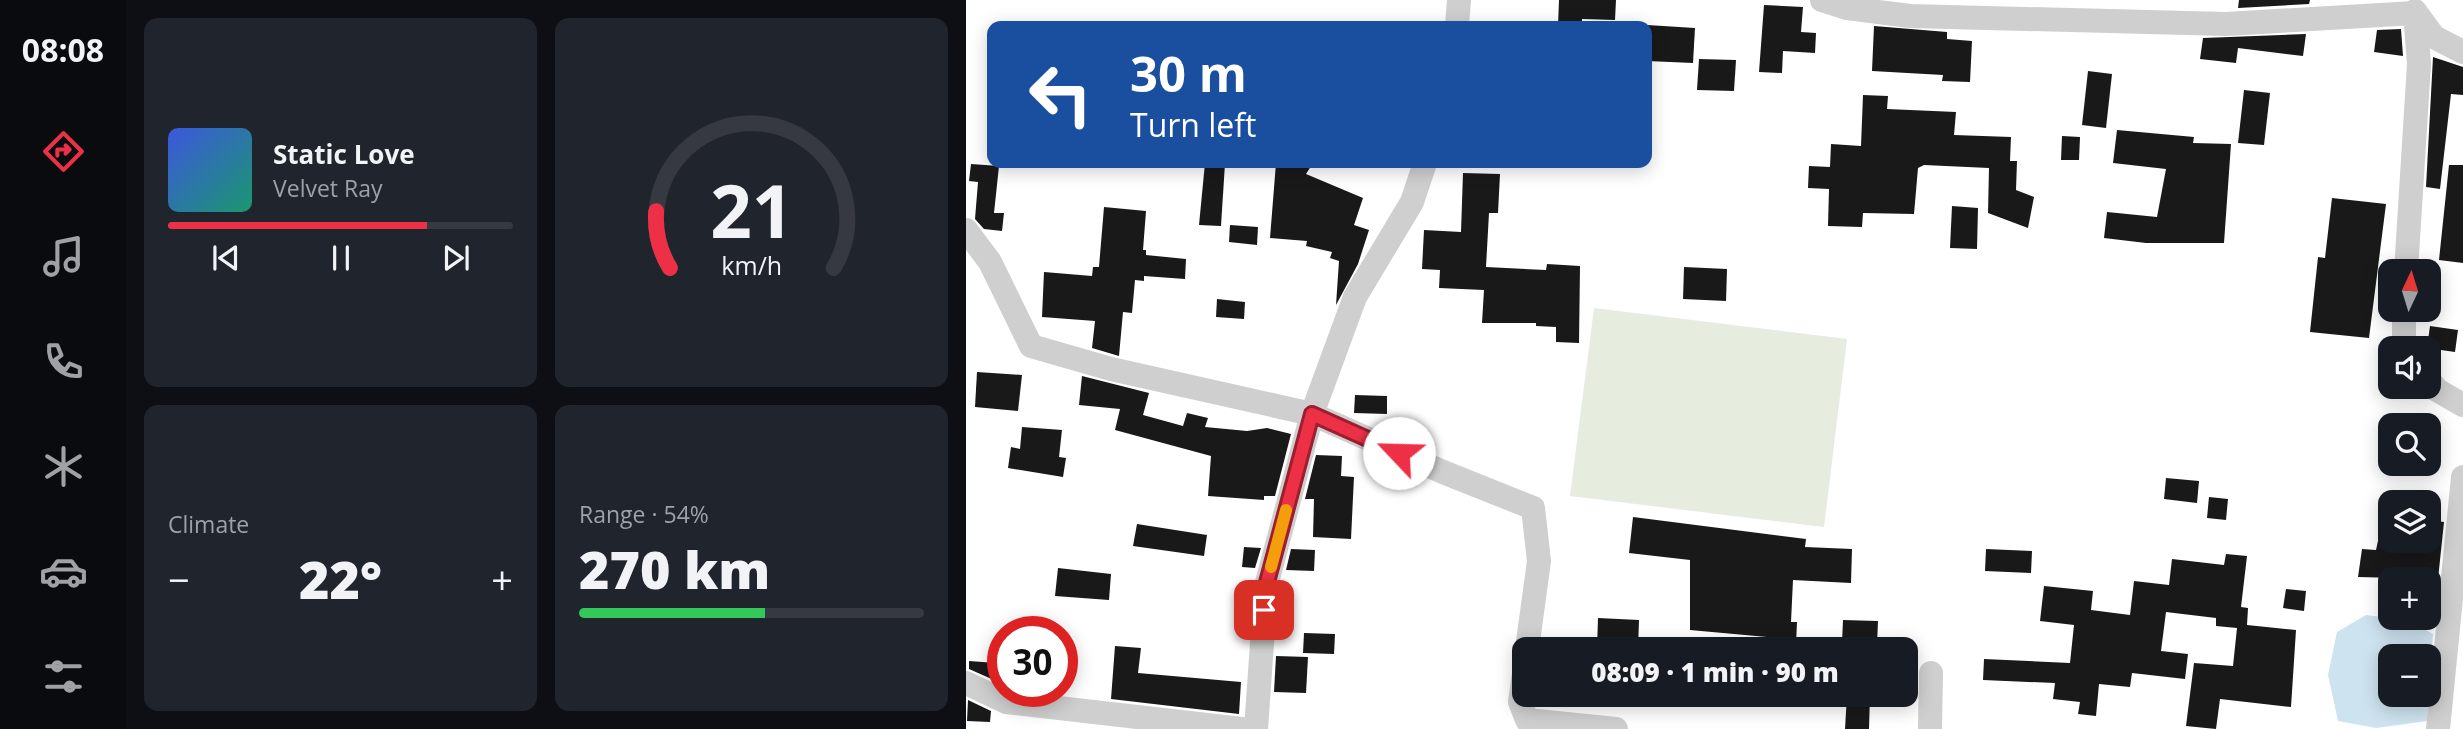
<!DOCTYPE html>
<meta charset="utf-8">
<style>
:root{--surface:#171b24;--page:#20242c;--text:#f1f3f6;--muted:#9ea1a6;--line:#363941;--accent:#ee3047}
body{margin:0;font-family:"Open Sans",sans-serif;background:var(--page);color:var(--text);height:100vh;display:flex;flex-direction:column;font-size:26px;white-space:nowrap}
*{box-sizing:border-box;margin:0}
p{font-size:23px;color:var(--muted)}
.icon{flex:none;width:38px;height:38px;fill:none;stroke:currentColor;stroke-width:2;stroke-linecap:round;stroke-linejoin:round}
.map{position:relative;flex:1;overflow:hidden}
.panel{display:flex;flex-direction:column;gap:18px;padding:18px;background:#0d0f14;width:840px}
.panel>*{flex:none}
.top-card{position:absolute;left:21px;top:21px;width:665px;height:147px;border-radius:14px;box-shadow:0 4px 18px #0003;background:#1a4fa0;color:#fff;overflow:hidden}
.needle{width:46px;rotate:4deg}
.controls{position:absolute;left:1412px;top:259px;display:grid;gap:14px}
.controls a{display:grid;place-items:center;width:63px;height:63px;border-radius:14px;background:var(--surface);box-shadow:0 4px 18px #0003;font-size:35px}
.speed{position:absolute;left:21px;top:616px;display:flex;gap:14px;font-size:35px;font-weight:700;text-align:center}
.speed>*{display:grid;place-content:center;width:91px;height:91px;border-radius:50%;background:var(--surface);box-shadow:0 4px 18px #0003;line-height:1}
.speed .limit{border:10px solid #d22;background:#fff;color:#111}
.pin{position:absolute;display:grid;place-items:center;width:60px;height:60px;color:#fff;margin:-30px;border-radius:14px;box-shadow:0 4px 10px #0006}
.me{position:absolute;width:77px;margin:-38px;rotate:294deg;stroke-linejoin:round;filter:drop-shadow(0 0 5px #0008)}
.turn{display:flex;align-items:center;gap:24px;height:147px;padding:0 28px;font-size:32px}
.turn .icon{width:91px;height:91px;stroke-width:2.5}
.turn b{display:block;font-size:49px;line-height:60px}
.big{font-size:52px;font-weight:800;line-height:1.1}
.panel .tile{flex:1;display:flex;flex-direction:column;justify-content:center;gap:10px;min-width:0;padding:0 24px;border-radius:14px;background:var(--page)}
.panel .dial{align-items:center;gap:0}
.dial svg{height:182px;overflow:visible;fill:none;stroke:var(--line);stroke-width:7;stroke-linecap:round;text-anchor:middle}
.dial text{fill:var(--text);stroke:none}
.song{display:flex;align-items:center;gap:21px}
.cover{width:84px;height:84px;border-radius:10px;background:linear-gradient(135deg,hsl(230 70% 55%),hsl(160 70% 35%))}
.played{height:7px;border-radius:4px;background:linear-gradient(90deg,var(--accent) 75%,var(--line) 75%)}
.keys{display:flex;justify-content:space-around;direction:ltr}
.heat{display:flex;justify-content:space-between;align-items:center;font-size:38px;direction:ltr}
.charge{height:10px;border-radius:5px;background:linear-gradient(90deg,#34c759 54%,var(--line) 0)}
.panel .tiles{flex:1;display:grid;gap:18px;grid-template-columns:repeat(2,1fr)}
.trip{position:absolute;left:546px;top:637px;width:406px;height:70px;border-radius:14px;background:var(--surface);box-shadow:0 4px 18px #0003;font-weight:800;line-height:70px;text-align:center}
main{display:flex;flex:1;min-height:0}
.tab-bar{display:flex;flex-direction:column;width:126px;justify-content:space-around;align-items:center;background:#090b0e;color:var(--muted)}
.tab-bar .icon{width:49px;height:49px}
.tab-bar .active{color:var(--accent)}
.tab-bar b{font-size:32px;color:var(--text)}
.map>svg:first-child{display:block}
</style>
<main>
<nav class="tab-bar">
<b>08:08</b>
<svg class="icon active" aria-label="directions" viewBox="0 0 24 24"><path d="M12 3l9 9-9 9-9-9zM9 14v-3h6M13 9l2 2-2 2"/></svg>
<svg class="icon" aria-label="music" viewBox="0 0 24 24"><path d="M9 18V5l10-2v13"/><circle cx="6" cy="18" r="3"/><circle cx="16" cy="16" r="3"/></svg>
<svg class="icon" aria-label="phone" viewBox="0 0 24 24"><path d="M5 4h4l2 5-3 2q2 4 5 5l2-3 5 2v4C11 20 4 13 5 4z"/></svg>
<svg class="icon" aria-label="climate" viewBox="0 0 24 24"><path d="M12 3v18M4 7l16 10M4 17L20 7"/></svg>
<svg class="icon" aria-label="car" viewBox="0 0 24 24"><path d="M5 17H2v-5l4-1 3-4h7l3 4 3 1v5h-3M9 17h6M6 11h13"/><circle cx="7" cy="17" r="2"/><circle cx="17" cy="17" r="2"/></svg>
<svg class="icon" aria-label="filters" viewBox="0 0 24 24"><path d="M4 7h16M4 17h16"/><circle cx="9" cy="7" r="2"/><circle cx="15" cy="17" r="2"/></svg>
</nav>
<section class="panel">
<div class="tiles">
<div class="tile">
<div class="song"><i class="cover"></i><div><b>Static Love</b><p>Velvet Ray</p></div></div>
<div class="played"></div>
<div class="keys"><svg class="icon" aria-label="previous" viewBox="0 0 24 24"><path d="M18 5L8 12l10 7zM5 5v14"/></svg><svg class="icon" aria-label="pause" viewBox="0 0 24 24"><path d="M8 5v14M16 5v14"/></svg><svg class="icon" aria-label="next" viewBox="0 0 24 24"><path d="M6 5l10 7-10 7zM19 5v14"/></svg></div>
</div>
<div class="tile dial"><svg viewBox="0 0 100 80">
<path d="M14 69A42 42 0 1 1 86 69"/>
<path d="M14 69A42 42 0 0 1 8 44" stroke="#ee3047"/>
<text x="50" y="56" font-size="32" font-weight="700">21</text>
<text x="50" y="72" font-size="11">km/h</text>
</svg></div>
<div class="tile"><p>Climate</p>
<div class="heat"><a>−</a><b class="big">22°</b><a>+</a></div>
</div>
<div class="tile"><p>Range · 54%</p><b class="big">270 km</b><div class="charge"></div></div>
</div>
</section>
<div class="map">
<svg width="1497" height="729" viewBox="0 0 1497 729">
<rect width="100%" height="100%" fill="#fff"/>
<polygon fill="#e6ecde" points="628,308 881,339 858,527 604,496"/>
<path fill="#cde3ef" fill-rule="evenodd" d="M1400 615 1442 620 1467 634 1461 721 1410 728 1372 721 1362 675 1371 632ZM1424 656H1463V695H1424Z"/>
<g fill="#191919">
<polygon points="593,0 650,0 649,20 616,19 616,26 592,26"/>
<polygon points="1273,0 1344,0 1343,4 1272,8"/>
<polygon points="798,5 837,7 835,32 850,33 849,53 817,51 816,73 793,72"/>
<polygon points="681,25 729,28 727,63 681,61"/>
<polygon points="908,26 981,32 981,39 1006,41 1004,82 976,81 977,75 906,71"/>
<polygon points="1435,29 1437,56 1408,52 1411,30"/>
<polygon points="1340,34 1337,56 1272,48 1270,63 1234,59 1237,38"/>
<polygon points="1467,57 1497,67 1497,95 1485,94 1474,189 1460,187"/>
<polygon points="733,59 770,60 768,91 731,90"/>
<polygon points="1122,71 1146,74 1140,128 1116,125"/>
<polygon points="1278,90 1304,93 1298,145 1272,143"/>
<polygon points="897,95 922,96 921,109 990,112 988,135 1045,137 1044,161 1051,161 1050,190 1068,197 1062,228 1022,213 1023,168 958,165 952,168 948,214 897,213 896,227 862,226 863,189 842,188 843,166 864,167 865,144 895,146"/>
<polygon points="1151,130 1228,137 1227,143 1265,144 1258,243 1180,243 1138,238 1141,212 1191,217 1200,169 1147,163"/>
<polygon points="1096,136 1114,137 1113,160 1095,160"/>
<polygon points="239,163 259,163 255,226 233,225"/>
<polygon points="310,163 347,163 340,174 397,198 388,225 403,230 392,264 370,305 373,261 364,258 366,252 340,246 341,241 304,238"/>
<polygon points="5,164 33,166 28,213 38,213 36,231 18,229 9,219 12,182 3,181"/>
<polygon points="1483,165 1497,165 1497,263 1473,260"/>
<polygon points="497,173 534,174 532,213 523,213 520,267 580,270 581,264 614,266 613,343 590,342 590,327 570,326 570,323 516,323 518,290 473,288 474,270 456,269 458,230 495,232"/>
<polygon points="1366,198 1420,204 1403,338 1344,332 1352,257 1359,258"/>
<polygon points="986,206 1012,208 1011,249 984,248"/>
<polygon points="138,207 180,211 177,250 180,250 180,255 220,259 219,279 178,276 178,281 169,280 166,313 157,312 153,356 126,348 129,321 76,317 78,272 126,276 127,267 133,267"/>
<polygon points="264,225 292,227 291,245 263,242"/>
<polygon points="718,267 761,269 760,301 717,299"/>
<polygon points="251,299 279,302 278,319 250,317"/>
<polygon points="1464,326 1492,330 1489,352 1461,348"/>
<polygon points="11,372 56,375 52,411 9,407"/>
<polygon points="116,376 183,393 177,415 217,426 221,413 242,418 239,427 281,431 301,428 325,434 309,496 298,496 298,500 242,496 245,456 149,430 154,409 113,405"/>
<polygon points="389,395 421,396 421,414 388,413"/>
<polygon points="56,427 96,430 93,457 100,458 97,477 42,468 45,447 54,449"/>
<polygon points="350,455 376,456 375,476 388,477 385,539 347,537 348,499 339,499"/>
<polygon points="1200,478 1233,481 1231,503 1198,499"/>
<polygon points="1243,497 1262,499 1260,520 1241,518"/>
<polygon points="667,517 840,539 839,547 886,549 885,583 827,580 825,622 831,622 830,644 811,643 812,638 724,630 724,560 663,553"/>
<polygon points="1463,520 1478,522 1472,579 1392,577 1396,549 1410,550 1412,541 1463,541"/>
<polygon points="171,524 241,535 238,556 167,546"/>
<polygon points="278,547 295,548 289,568 276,567"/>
<polygon points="325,549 349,550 348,571 320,570"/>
<polygon points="1020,549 1066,551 1065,573 1019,571"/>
<polygon points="1260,554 1281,556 1275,607 1282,608 1281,625 1330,630 1325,707 1254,699 1250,729 1220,726 1228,663 1267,666 1271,628 1250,626 1250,618 1200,612 1195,651 1222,654 1219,679 1166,673 1164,687 1133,684 1130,716 1112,714 1114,702 1087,699 1089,683 1017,680 1018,659 1104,663 1108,625 1074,621 1078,586 1127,591 1125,610 1164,615 1168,581 1203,585 1206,559 1258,565"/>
<polygon points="92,568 145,574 143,600 89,596"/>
<polygon points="1320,589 1340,591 1338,611 1317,608"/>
<polygon points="632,618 673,620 672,649 631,649"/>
<polygon points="877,620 912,621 911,645 876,643"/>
<polygon points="338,633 369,634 368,654 337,653"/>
<polygon points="149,646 175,648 172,673 275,682 273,714 145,699"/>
<polygon points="310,656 342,657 340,693 308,692"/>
<polygon points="3,661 30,663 28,680 3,669"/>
<polygon points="881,695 904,695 903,729 879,729"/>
<polygon points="2,700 25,711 24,722 1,721"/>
</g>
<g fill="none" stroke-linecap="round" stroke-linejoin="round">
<g stroke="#cfcfcf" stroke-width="24">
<polyline points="856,0 881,8 944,16 1260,24 1449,13 1453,64 1440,271"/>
<polyline points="1449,11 1468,37 1497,52"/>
<polyline points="491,26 493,0"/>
<polyline points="0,230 24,262 65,346 145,369 346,414 477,472 567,508 573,561 561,649"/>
<polyline points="1438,310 1438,348"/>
<polyline points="1463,380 1471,390 1497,405"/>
<polyline points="558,673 554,702 561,720 650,729"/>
<polyline points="0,683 40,702 276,729"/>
<polyline points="290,729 300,586 346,414 389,297 446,202 459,163"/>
<polyline points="964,729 965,673"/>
<polyline points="1472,729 1497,477"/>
</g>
</g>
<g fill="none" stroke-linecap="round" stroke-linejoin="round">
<defs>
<polyline id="route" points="298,610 300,586 346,414 433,453"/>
</defs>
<use href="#route" stroke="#9b1f2e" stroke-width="18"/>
<use href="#route" stroke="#ee3047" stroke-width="12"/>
<polyline stroke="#f59e0b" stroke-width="12" points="305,567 320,510"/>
</g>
</svg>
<div class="controls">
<a><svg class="needle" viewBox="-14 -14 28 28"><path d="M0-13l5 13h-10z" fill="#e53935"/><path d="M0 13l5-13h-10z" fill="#9ea1a6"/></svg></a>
<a><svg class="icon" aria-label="sound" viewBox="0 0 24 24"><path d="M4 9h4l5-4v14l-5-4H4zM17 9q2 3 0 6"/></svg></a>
<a><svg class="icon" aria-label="search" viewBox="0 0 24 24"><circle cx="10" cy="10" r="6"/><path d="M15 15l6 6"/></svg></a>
<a><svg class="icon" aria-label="layers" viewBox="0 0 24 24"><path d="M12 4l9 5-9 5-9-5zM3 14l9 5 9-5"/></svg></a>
<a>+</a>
<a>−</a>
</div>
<div class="speed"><div class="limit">30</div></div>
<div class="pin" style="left:298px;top:610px;background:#d93025"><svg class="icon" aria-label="arrive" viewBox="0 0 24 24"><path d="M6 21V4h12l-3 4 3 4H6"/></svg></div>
<svg class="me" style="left:433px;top:453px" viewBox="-20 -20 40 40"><circle r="19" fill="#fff"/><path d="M0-13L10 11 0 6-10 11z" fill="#ee3047"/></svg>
<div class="trip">08:09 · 1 min · 90 m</div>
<div class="top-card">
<div class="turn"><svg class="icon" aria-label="left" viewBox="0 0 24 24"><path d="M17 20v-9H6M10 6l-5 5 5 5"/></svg><div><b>30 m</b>Turn left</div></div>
</div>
</div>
</main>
